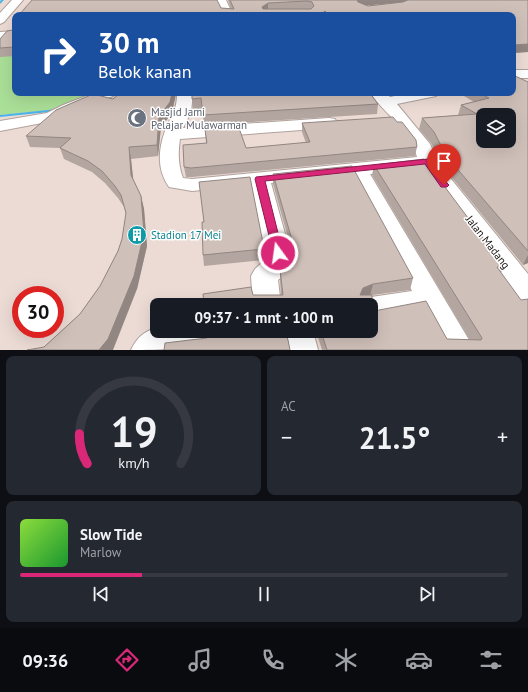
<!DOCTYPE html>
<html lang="id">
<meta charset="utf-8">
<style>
:root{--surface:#171b24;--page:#242831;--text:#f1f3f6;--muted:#9ea1a6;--line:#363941;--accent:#db2777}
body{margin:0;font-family:"PT Sans",sans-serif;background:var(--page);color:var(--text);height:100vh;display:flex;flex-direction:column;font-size:15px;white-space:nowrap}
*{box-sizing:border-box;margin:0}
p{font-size:13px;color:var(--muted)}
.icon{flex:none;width:22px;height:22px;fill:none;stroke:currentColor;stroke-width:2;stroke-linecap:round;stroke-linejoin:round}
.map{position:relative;height:350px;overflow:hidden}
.drawer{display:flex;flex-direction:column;gap:6px;padding:6px;background:#0d0f14;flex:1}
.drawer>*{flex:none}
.top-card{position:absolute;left:12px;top:12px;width:504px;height:84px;border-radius:8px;box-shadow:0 4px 16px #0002;background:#1a4fa0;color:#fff;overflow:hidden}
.fabs{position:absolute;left:476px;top:108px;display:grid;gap:8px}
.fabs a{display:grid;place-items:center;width:40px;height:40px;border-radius:8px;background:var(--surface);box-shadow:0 4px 16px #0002;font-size:20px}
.speed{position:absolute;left:12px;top:286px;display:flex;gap:8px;font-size:20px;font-weight:700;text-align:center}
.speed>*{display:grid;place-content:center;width:52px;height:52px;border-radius:50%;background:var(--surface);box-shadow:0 4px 16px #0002;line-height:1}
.speed .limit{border:6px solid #d22;background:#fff;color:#111}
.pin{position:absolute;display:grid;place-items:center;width:34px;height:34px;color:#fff;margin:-41px -17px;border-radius:50% 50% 50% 0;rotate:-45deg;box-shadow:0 0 4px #0007}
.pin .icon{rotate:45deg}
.me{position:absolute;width:44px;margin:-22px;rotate:346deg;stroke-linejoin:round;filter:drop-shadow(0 0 3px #0008)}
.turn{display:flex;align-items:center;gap:14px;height:84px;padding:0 20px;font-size:18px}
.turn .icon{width:52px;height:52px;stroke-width:2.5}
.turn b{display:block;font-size:28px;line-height:34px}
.big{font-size:30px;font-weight:600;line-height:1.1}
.drawer .tile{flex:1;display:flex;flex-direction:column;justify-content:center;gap:6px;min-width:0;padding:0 14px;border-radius:8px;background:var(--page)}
.drawer .dial{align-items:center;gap:0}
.dial svg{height:104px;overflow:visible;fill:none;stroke:var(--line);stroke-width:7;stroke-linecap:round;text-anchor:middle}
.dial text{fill:var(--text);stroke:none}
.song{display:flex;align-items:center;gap:12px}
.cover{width:48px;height:48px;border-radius:6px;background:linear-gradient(135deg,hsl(90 70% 55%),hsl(130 70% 35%))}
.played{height:4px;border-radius:2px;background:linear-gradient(90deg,var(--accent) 25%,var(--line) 25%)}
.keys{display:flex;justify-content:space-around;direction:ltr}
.heat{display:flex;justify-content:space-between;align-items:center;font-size:22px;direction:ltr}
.drawer .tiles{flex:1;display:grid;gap:6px;grid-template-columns:1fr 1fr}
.tile:last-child{grid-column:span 2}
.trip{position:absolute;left:150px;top:298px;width:228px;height:40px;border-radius:8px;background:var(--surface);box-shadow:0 4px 16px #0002;font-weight:600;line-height:40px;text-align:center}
.tabs{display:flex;height:64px;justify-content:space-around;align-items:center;background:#090b0e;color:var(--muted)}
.tabs .icon{width:28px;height:28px}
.tabs .selected{color:var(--accent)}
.tabs b{font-size:18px;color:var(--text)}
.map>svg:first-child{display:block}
</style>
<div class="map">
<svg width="528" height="350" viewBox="0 0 528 350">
<rect width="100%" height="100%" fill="#ecdbd5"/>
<polygon fill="#aadf97" points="15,38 15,93 94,93 53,110 0,115 0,39"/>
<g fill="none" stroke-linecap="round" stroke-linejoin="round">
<g fill="#4ab4ea" fill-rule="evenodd">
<polygon points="1,0 4,0 0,4 0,1"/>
<polygon points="57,109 59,110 59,111 0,117 0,115"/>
</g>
<defs>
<g id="minor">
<polygon points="216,0 226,0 233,15 223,15"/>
<polygon points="15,31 15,37 0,38 0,32"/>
<rect x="513" y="70" width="15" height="8"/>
<polygon points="94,93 116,93 113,96 75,111 58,120 0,131 0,121 47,113 63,105"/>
<path d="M177 93H193L191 112 183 128 329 118 335 119 337 123 335 127 329 128 180 139C178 152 178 165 183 178L192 179 417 157C411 131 385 114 370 93H386L390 97 408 93H439L436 96 397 104 430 144 438 162 443 169 528 274V305L518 302 422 168 370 174 475 350H444L423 311 371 321V305H359L361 301 371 297 412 291 351 175 271 183 292 259 285 274 278 280 281 305H253L251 276 255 269 266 259 251 185 192 191 169 187C157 170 158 150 165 131 171 115 177 112 177 93Z"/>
<path d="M157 327V331H224L219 340C194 349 158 350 131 350 137 337 144 332 157 327Z"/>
<polygon points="283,331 313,331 318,350 288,350"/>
</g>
<polygon id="tertiary" points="12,0 23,0 4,22 0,24 0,13"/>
</defs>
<use href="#minor" stroke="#b1a29c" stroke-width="2"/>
<use href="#tertiary" stroke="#b1a29c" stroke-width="2"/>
<use href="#minor" fill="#fff" fill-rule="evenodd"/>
<use href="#tertiary" fill="#fff" fill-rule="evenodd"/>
</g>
<g fill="#b3a5a0" fill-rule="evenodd">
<path d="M228 0H528V52L513 53V15H19L221 8 231 9ZM403 2 368 6 365 5 404 2Z"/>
<polygon points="15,20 15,56 0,57 0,39 13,30"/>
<polygon points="528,82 528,263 523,265 444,168 431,143 419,129 422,118 458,115 461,105 474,102 459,93 513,93"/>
<polygon points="120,93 176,93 172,113 161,127 158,156 131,159 133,179 141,196 144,209 147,246 137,289 44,347 80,314 100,286 118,251 122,239 126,214 124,207 118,198 105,183 92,172 64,159 60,148 30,147 26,136 113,99"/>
<polygon points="192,93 378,104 377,114 204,125 202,109 193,109 192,99"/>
<polygon points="397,122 417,147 415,156 192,177 186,177 184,167 206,143 205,130 246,148 306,143 302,132 302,123"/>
<polygon points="374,165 504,266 501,273 528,350 322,350 316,331 371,331 371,305 204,305 253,295 281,295 280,281 280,269 287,263 292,252 273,184 273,174 413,278 410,290 372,295 372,309 374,311 447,339 470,340 372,175"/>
<polygon points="199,182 264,248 264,258 263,260 204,266 203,255 204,222"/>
</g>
<g fill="#928682">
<polygon points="357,0 409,0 406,2 360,6"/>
<polygon points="268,3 268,10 262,15 262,7"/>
<polygon points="325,11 325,15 320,15"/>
<polygon points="528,44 528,52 513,53 513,45"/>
<polygon points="172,93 176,93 172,113 161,127 158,156 157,145 159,117"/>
<polygon points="129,147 131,159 134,187 131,175"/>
<polygon points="141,196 144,209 147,246 137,289 113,350 99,350"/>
<polygon points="264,248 264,258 263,260 263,249"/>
<polygon points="528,255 528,263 523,265"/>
<polygon points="373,284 370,296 360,295 363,288"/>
</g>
<g fill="#d0c0ba" stroke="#928682" fill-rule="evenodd">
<path d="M32 0H217L221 8 234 9 230 0H358H357L358 2 368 6 403 2 408 0H528V44L513 45V15H329L325 11 320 15H134V14L118 15H19ZM307 1 312 2 314 6 311 9H263L262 7 268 3Z"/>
<polygon points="15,20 15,46 14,47 0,48 0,39 7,31 13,30 14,22"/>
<path d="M513 75 528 82V251L447 157 434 132 422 118 477 114 461 105 489 98 479 93H513ZM483 115H509V141H483Z"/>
<polygon points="120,93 172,93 170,102 159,117 157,145 129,147 131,175 141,196 144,233 134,276 108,339 99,350 27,350 44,347 80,314 100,286 118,251 122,239 126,213 121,195 115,186 102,171 88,161 60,148 71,138 26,136 56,110 79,100 93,94 113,99"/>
<polygon points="192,93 370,93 378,104 203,115 201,98 192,99"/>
<polygon points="393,117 397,122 402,122 416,140 417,147 191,168 184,167 183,145 207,143 205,130 239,128 246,148 310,142 302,123"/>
<polygon points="424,159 504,266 497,267 521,300 528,299 528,350 327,350 321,331 371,331 371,305 312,305 310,300 281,303 281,305 204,305 203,294 251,287 253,295 283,295 280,269 287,263 294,247 273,174 352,166 413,278 373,284 363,288 360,295 372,295 372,309 374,311 426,301 447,339 481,340 482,338 374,165"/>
<polygon points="250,177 264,248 263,249 203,255 202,222 204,222 199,182"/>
<polygon points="215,331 285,331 288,340 290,350 164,350 165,343 207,338 206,333"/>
</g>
<polygon fill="#db2777" stroke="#8e194d" points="428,159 431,160 447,183 449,185 447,187 441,187 425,164 265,181 283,253 282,256 274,256 255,179 256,177"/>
<defs>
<symbol id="mosque-disc" viewBox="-11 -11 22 22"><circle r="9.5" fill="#6b7280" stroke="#fff"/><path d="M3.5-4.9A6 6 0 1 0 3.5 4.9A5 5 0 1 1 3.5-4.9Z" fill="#fff"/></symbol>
<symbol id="building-disc" viewBox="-11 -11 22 22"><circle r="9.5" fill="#0f9aa8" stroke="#fff"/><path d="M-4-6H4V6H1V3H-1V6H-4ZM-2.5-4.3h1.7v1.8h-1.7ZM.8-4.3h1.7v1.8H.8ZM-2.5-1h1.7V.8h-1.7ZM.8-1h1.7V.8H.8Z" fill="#fff"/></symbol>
</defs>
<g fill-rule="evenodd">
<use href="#mosque-disc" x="126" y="107" width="22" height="22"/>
<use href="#building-disc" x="126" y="224" width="22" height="22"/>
</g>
<g text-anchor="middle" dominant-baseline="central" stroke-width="3" stroke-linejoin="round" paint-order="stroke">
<g font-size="11" fill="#5b616d" stroke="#fff" text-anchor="start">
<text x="151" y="112">Masjid Jami<tspan x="151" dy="13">Pelajar Mulawarman</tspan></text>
</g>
<g font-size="11" fill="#0d838f" stroke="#fff" text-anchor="start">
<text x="151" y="235">Stadion 17 Mei</text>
</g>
<g font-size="11" fill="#191311" stroke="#fff">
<text transform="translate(488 242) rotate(52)">Jalan Madang</text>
</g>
</g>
</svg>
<div class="fabs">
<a><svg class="icon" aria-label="layers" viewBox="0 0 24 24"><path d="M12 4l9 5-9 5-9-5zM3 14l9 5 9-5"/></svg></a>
</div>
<div class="speed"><div class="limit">30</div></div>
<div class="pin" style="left:444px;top:185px;background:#d93025"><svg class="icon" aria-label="arrive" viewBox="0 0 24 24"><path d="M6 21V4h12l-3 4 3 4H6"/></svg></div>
<svg class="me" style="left:278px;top:253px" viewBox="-20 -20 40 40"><circle r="17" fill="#db2777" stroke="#fff" stroke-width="3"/><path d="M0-11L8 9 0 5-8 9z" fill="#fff"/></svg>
<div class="trip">09:37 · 1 mnt · 100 m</div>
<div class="top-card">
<div class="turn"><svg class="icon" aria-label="right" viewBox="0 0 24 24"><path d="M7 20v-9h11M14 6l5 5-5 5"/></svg><div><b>30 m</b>Belok kanan</div></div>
</div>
</div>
<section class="drawer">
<div class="tiles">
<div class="tile dial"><svg viewBox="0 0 100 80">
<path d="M14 69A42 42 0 1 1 86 69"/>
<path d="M14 69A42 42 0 0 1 8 46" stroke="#db2777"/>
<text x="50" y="56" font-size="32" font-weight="700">19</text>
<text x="50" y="72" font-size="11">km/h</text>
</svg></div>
<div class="tile"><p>AC</p>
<div class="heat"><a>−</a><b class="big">21.5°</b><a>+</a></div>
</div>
<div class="tile">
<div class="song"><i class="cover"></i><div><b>Slow Tide</b><p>Marlow</p></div></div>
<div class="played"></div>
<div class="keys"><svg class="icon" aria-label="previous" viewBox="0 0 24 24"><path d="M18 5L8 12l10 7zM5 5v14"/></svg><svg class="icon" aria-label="pause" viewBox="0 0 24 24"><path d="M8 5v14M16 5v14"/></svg><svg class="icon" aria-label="next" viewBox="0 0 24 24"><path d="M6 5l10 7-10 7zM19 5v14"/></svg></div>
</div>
</div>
</section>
<nav class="tabs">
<b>09:36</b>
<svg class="icon selected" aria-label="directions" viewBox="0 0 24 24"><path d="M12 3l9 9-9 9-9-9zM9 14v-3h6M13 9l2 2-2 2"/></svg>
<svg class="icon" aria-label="music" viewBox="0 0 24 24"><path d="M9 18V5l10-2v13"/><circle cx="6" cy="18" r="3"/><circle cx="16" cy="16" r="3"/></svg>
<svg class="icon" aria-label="phone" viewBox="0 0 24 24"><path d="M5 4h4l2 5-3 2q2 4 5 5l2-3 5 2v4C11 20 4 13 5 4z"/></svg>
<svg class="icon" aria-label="climate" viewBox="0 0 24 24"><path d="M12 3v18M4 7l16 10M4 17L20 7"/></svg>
<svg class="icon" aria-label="car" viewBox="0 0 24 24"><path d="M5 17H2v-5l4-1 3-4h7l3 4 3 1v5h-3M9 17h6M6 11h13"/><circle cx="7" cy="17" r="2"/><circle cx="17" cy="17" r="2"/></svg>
<svg class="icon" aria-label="filters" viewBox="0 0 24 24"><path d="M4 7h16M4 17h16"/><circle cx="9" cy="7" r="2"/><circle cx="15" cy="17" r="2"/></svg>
</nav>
